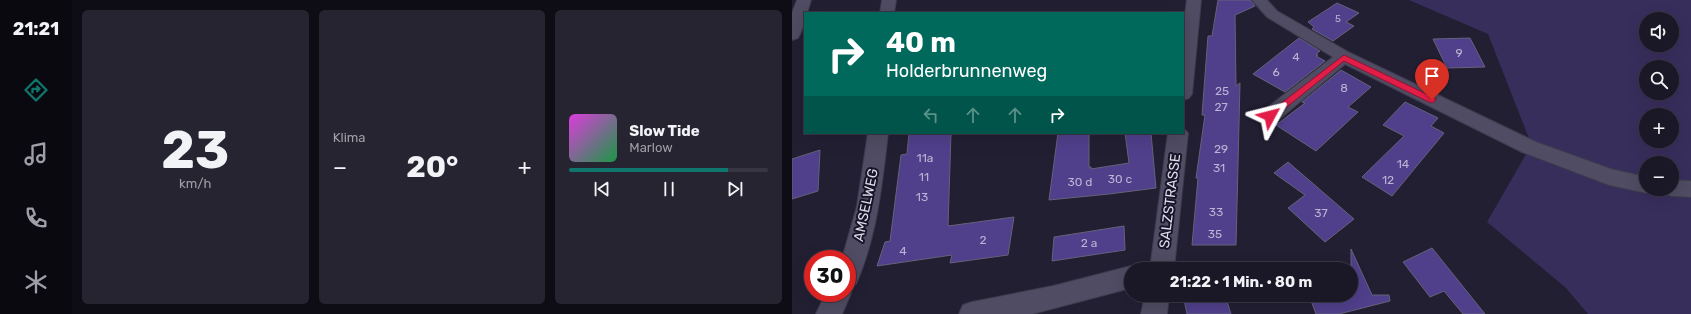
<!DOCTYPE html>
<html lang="de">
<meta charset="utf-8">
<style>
:root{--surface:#1a1726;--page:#272432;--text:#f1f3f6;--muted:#9f9fa7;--line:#383643;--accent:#0f766e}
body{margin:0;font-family:Rubik,sans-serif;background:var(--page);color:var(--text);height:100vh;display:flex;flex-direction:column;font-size:15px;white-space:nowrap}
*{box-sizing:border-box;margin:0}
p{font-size:13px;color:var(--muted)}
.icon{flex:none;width:22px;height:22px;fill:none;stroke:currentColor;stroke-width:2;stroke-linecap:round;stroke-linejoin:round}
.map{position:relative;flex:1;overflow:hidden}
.panel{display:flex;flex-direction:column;gap:10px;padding:10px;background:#0e0d15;width:720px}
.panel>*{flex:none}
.guide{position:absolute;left:12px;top:12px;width:380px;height:122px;border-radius:0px;box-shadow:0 4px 16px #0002,0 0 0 1px var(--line);background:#00695c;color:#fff;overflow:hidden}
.buttons{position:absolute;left:847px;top:12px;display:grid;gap:8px}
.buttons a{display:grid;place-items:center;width:40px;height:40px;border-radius:50%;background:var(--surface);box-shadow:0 4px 16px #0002,0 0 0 1px var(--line);font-size:20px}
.speed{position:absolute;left:12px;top:250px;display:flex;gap:8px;font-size:20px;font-weight:700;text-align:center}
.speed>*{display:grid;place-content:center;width:52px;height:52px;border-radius:50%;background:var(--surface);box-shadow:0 4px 16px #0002,0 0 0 1px var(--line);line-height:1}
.speed .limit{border:6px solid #d22;background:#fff;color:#111}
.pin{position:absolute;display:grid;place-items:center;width:34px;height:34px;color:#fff;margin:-41px -17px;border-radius:50% 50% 50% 0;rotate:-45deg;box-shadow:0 0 4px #0007}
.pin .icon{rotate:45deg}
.me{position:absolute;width:44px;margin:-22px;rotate:52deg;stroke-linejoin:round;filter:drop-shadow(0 0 3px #0008)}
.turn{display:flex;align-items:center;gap:14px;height:84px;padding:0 16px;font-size:18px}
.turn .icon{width:52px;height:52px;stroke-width:2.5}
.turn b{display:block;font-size:28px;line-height:34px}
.lanes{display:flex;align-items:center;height:38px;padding:0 16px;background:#0003;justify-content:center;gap:20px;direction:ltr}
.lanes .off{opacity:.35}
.big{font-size:30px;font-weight:700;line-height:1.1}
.panel .tile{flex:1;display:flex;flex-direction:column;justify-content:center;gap:6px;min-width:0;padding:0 14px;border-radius:6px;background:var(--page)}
.panel .dial{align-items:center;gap:0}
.dial b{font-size:52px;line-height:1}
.song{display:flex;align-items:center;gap:12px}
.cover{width:48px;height:48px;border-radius:6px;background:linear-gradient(135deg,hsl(300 70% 55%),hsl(140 70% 35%))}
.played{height:4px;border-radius:2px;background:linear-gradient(90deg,var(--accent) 80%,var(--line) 80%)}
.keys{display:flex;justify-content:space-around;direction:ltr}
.heat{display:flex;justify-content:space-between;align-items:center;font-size:22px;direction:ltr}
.panel .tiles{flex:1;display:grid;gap:10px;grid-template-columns:repeat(3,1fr)}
.trip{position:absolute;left:332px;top:262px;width:234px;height:40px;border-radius:20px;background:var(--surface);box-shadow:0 4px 16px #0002,0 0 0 1px var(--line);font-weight:700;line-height:40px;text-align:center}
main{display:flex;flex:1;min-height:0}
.menu{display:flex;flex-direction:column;width:72px;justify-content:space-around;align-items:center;background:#0a090f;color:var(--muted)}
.menu .icon{width:28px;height:28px}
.menu .selected{color:var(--accent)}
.menu b{font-size:18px;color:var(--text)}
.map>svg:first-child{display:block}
</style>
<main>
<nav class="menu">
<b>21:21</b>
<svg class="icon selected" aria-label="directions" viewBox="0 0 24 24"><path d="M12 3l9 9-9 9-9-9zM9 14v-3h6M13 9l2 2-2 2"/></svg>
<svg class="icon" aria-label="music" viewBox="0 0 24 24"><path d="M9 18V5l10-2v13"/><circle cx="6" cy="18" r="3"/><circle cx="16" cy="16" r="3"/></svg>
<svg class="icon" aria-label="phone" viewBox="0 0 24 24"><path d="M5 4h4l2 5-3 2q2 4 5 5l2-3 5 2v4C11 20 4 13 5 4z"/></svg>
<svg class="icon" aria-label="climate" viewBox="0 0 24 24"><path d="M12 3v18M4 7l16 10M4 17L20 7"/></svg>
</nav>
<section class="panel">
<div class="tiles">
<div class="tile dial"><b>23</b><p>km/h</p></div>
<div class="tile"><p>Klima</p>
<div class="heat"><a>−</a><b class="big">20°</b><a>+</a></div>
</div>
<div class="tile">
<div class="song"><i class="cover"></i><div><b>Slow Tide</b><p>Marlow</p></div></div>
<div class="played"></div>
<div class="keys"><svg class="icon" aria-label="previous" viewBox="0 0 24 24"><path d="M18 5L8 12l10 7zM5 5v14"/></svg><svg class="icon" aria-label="pause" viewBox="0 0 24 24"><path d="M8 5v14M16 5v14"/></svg><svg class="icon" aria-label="next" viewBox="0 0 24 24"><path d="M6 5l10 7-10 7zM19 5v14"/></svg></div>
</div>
</div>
</section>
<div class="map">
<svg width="899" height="314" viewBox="0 0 899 314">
<rect width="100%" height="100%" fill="#221f33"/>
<g fill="#382e5c" fill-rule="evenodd">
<path d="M617 0H899V185H880V163H854V182L740 146 696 34ZM854 19H880V45H854ZM854 67H880V93H854ZM854 115H880V141H854Z"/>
<polygon points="737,149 854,189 899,192 899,314 796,314 774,288 695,222"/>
</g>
<g fill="#503f8b" stroke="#65627a">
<polygon points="426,0 459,0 463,6 443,15 444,86 448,83 444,245 400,245 406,178 404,178 413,115 410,115 416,36 420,36"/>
<polygon points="545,3 567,13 554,22 562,26 541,41 520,29 522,27 516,22"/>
<polygon points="507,38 528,51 524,54 526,55 524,56 533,61 493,92 461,74"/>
<polygon points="678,38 693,67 655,68 641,39"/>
<polygon points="549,70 579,87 556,107 566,112 524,151 484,125 513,103 510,102"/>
<polygon points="613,102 646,118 639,126 652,133 600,196 570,177 612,136 591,125"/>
<polygon points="117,133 159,133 156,226 222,217 216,255 158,263 160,255 85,266 93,242 98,241 109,155 115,154"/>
<polygon points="266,133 297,133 297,167 299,167 299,169 337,163 333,133 359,133 364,188 317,194 257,200"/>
<polygon points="28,150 26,191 0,199 0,159"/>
<polygon points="496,162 562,219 533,242 496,208 513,195 482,173"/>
<polygon points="332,226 333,250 260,261 262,237"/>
<polygon points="640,248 693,314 671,314 652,291 638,297 611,262"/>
<polygon points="559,249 580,295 597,295 598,301 547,314 524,314 517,295 559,295"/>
<polygon points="391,295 433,295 439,314 395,314"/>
</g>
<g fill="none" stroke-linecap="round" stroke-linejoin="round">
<defs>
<g id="street">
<path d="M5 0H19L15 13H13C13 21 10 31 6 38L0 40V13Z"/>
<polygon points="90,0 104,0 102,13 88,13"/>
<polygon points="395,0 409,0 400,94 397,98 391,100 391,28"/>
<polygon points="460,0 475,0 485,11 558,53 744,142 819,169 854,177 854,189 862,189 861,191 854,193 817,185 730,152 553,64 485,121 478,123 471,121 469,116 471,111 541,57 475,17"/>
<polygon points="391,128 396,133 382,269 358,269 376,133 391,133"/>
<path d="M76 133H96C90 185 85 236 64 284L56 286 59 293 50 314H24L34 293H55V259H50L65 206Z"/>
<polygon points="880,180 899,181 899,197 880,196 873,194 870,189 880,189"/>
<polygon points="339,266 347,269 339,269 339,288 240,314 167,314 171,305 180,302 261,286"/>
<polygon points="353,295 377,295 375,314 349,314"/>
</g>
</defs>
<use href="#street" stroke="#3e3b4d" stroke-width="2"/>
<use href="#street" fill="#4f4c63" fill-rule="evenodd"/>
</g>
<polygon fill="#e11d48" stroke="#92132f" points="552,55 643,98 644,100 640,103 637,102 552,61 481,118 475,118 474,116 475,114"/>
<g text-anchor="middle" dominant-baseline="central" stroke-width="4" stroke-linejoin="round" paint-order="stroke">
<g font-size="10" fill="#bab5d3">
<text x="546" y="19">5</text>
</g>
<g font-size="12" fill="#bab5d3">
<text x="667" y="53">9</text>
<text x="504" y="57">4</text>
<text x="484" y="72">6</text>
<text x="552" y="88">8</text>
<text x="430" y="91">25</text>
<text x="429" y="107">27</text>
<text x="429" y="149">29</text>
<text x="133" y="158">11a</text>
<text x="611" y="164">14</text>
<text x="427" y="168">31</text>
<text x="132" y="177">11</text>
<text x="328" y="179">30 c</text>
<text x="596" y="180">12</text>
<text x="288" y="182">30 d</text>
<text x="130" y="197">13</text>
<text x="424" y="212">33</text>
<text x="529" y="213">37</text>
<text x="423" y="234">35</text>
<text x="191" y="240">2</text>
<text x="297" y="243">2 a</text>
<text x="111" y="251">4</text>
</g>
<g font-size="14" fill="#dedceb" stroke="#191529">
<text transform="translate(378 201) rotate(-83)">SALZSTRASSE</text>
<text transform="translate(74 205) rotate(-78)">AMSELWEG</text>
</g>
</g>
</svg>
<div class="buttons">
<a><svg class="icon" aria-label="sound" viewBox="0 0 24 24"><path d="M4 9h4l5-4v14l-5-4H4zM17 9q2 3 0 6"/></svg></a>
<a><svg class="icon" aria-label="search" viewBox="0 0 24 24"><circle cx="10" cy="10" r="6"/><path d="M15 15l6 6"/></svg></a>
<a>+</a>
<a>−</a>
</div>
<div class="speed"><div class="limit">30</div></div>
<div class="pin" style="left:640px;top:100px;background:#d93025"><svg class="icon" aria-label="arrive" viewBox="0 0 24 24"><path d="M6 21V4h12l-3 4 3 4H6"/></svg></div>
<svg class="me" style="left:478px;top:116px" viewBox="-20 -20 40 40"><path d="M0-17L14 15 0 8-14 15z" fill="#e11d48" stroke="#fff" stroke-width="4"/></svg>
<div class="trip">21:22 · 1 Min. · 80 m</div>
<div class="guide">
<div class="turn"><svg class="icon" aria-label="right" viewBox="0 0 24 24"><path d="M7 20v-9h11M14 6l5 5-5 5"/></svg><div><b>40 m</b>Holderbrunnenweg</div></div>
<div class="lanes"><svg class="icon off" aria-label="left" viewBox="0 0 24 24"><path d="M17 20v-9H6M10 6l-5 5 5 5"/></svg><svg class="icon off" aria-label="ahead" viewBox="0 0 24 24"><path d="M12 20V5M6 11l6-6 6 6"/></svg><svg class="icon off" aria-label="ahead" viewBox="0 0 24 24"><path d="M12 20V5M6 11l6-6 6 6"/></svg><svg class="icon" aria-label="right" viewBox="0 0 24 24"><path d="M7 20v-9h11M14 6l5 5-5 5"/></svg></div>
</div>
</div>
</main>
